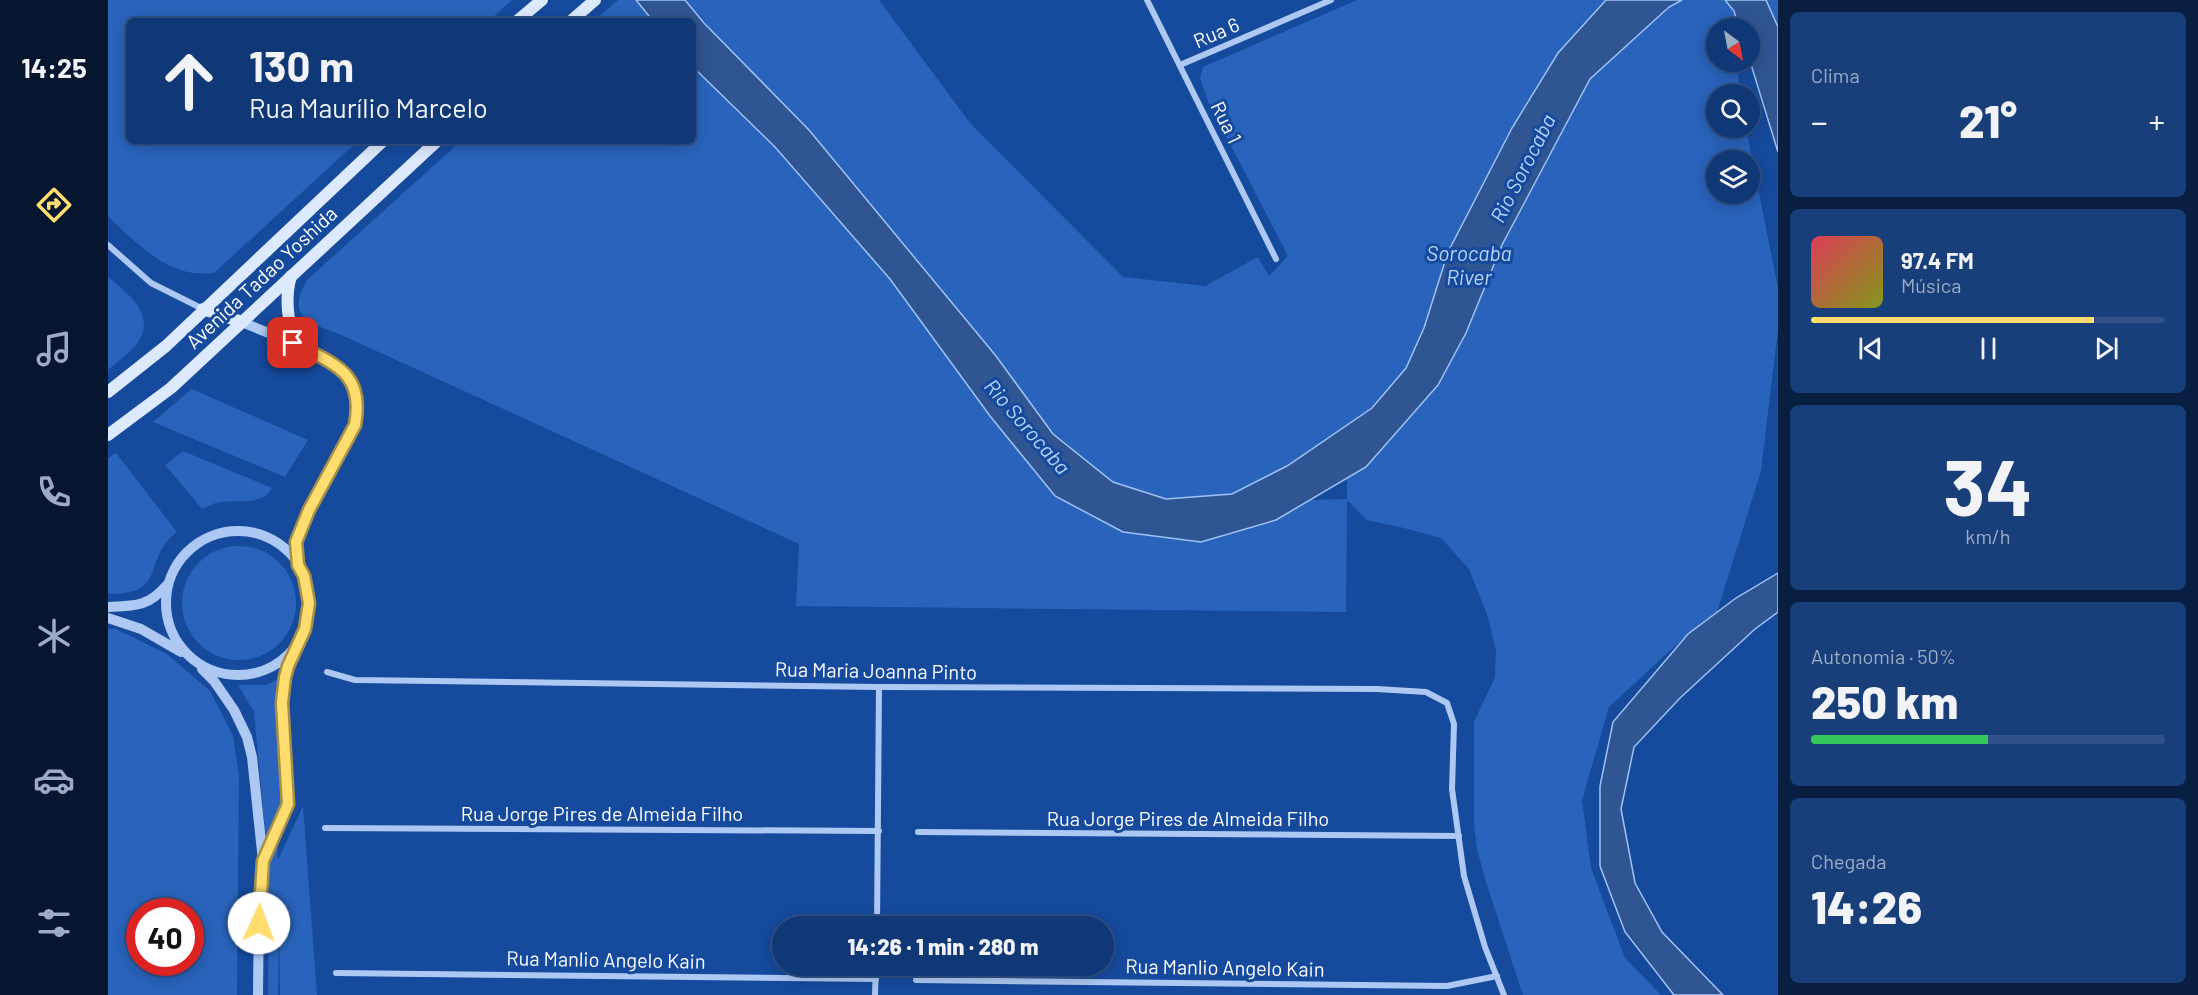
<!DOCTYPE html>
<html lang="pt">
<meta charset="utf-8">
<style>
:root{--surface:#103876;--page:#193f7b;--text:#f1f3f6;--muted:#9cacc5;--line:#305288;--accent:#ffdd6f}
body{margin:0;font-family:Barlow,sans-serif;background:var(--page);color:var(--text);height:100vh;display:flex;flex-direction:column;font-size:22px;white-space:nowrap}
*{box-sizing:border-box;margin:0}
p{font-size:20px;color:var(--muted)}
.icon{flex:none;width:33px;height:33px;fill:none;stroke:currentColor;stroke-width:2;stroke-linecap:round;stroke-linejoin:round}
.map{position:relative;flex:1;overflow:hidden}
.details{display:flex;flex-direction:column;gap:12px;padding:12px;background:#091f41;width:420px}
.details>*{flex:none}
.banner{position:absolute;left:18px;top:18px;width:570px;height:126px;border-radius:9px;box-shadow:0 3px 15px #0003,0 0 0 2px var(--line);background:#103876;color:var(--text);overflow:hidden}
.needle{width:39px;rotate:148deg}
.tools{position:absolute;left:1598px;top:18px;display:grid;gap:12px}
.tools a{display:grid;place-items:center;width:54px;height:54px;border-radius:50%;background:var(--surface);box-shadow:0 3px 15px #0003,0 0 0 2px var(--line);font-size:30px}
.speed{position:absolute;left:18px;top:898px;display:flex;gap:12px;font-size:30px;font-weight:700;text-align:center}
.speed>*{display:grid;place-content:center;width:78px;height:78px;border-radius:50%;background:var(--surface);box-shadow:0 3px 15px #0003,0 0 0 2px var(--line);line-height:1}
.speed .limit{border:9px solid #d22;background:#fff;color:#111}
.pin{position:absolute;display:grid;place-items:center;width:51px;height:51px;color:#fff;margin:-26px;border-radius:12px;box-shadow:0 3px 9px #0006}
.me{position:absolute;width:66px;margin:-33px;rotate:2deg;stroke-linejoin:round;filter:drop-shadow(0 0 4px #0008)}
.turn{display:flex;align-items:center;gap:21px;height:126px;padding:0 24px;font-size:27px}
.turn .icon{width:78px;height:78px;stroke-width:2.5}
.turn b{display:block;font-size:42px;line-height:51px}
.big{font-size:45px;font-weight:800;line-height:1.1}
.details .card{flex:1;display:flex;flex-direction:column;justify-content:center;gap:9px;min-width:0;padding:0 21px;border-radius:9px;background:var(--page)}
.details .dial{align-items:center;gap:0}
.dial b{font-size:78px;line-height:1}
.song{display:flex;align-items:center;gap:18px}
.cover{width:72px;height:72px;border-radius:9px;background:linear-gradient(135deg,hsl(350 70% 55%),hsl(70 70% 35%))}
.played{height:6px;border-radius:3px;background:linear-gradient(90deg,var(--accent) 80%,var(--line) 80%)}
.keys{display:flex;justify-content:space-around;direction:ltr}
.heat{display:flex;justify-content:space-between;align-items:center;font-size:33px;direction:ltr}
.charge{height:9px;border-radius:4px;background:linear-gradient(90deg,#34c759 50%,var(--line) 0)}
.trip{position:absolute;left:664px;top:916px;width:342px;height:60px;border-radius:30px;background:var(--surface);box-shadow:0 3px 15px #0003,0 0 0 2px var(--line);font-weight:800;line-height:60px;text-align:center}
main{display:flex;flex:1;min-height:0}
.tabs{display:flex;flex-direction:column;width:108px;justify-content:space-around;align-items:center;background:#06162f;color:var(--muted)}
.tabs .icon{width:42px;height:42px}
.tabs .on{color:var(--accent)}
.tabs b{font-size:27px;color:var(--text)}
.map>svg:first-child{display:block}
</style>
<main>
<nav class="tabs">
<b>14:25</b>
<svg class="icon on" aria-label="directions" viewBox="0 0 24 24"><path d="M12 3l9 9-9 9-9-9zM9 14v-3h6M13 9l2 2-2 2"/></svg>
<svg class="icon" aria-label="music" viewBox="0 0 24 24"><path d="M9 18V5l10-2v13"/><circle cx="6" cy="18" r="3"/><circle cx="16" cy="16" r="3"/></svg>
<svg class="icon" aria-label="phone" viewBox="0 0 24 24"><path d="M5 4h4l2 5-3 2q2 4 5 5l2-3 5 2v4C11 20 4 13 5 4z"/></svg>
<svg class="icon" aria-label="climate" viewBox="0 0 24 24"><path d="M12 3v18M4 7l16 10M4 17L20 7"/></svg>
<svg class="icon" aria-label="car" viewBox="0 0 24 24"><path d="M5 17H2v-5l4-1 3-4h7l3 4 3 1v5h-3M9 17h6M6 11h13"/><circle cx="7" cy="17" r="2"/><circle cx="17" cy="17" r="2"/></svg>
<svg class="icon" aria-label="filters" viewBox="0 0 24 24"><path d="M4 7h16M4 17h16"/><circle cx="9" cy="7" r="2"/><circle cx="15" cy="17" r="2"/></svg>
</nav>
<div class="map">
<svg width="1670" height="995" viewBox="0 0 1670 995">
<rect width="100%" height="100%" fill="#164a9d"/>
<g fill="#2963bb" fill-rule="evenodd">
<path d="M0 0H404L381 21H21V141H250L106 273C95 274 84 274 73 270 48 263 18 234 0 216Z"/>
<polygon points="510,0 528,0 545,21 486,21"/>
<polygon points="578,0 771,0 862,123 1015,277 1097,286 1150,257 1161,276 1180,256 1100,101 1092,78 1095,67 1249,0 1498,0 1450,53 1404,128 1340,252 1316,328 1298,368 1264,408 1179,466 1124,494 1058,499 1005,482 945,434 888,356 701,130 604,31"/>
<path d="M1574 0H1617L1626 11 1627 28H1608V62H1629L1632 94H1608V128H1638L1670 288V329L1653 471 1609 612 1580 634 1501 707 1474 800 1483 868 1517 958 1553 995H1415L1377 879 1369 849 1366 824V722L1387 677 1388 651 1380 617 1361 569 1333 538 1296 528 1259 520 1239 500 1238 612 688 606 691 544 229 333C197 322 178 314 200 279L353 141H585V67L667 147 782 279 882 416 947 496 1168 520 1203 500 1239 499V478L1258 467 1330 385 1358 333 1394 245 1482 79 1561 7ZM1608 160H1641V194H1608Z"/>
<polygon points="1658,0 1670,0 1670,27"/>
<path d="M0 277C20 293 51 317 28 345 20 354 9 362 0 370Z"/>
<polygon points="84,389 200,440 177,477 45,422"/>
<path d="M75 451 164 488C154 506 130 500 113 502 106 503 100 506 94 509L57 465Z"/>
<path d="M8 453 69 532C32 561 62 594 0 594V458Z"/>
<circle cx="131" cy="603" r="57"/>
<path d="M0 629H8L59 654 102 691 125 736 131 775 129 995H0ZM32 912H82V963H32Z"/>
<polygon points="171,679 168,709 174,806 168,820 170,860 195,806 209,995 172,995 171,912 170,995 160,995 161,873 146,712 130,685 158,685"/>
</g>
<g fill="#305593" stroke="#a0c3f5" stroke-width="1.5">
<polygon points="528,0 577,0 596,23 701,130 888,356 945,434 1005,482 1058,499 1124,494 1179,466 1264,408 1298,368 1316,328 1340,252 1404,128 1450,53 1498,0 1574,0 1561,7 1482,79 1394,245 1358,333 1330,385 1258,467 1168,520 1093,542 1015,532 947,496 882,416 782,279 667,147 585,67 585,21 545,21"/>
<polygon points="1617,0 1658,0 1670,27 1670,152 1641,58 1641,28 1631,28 1626,11"/>
<polygon points="1670,573 1670,612 1647,629 1572,698 1526,747 1513,809 1527,883 1554,932 1615,995 1566,995 1517,932 1492,866 1492,786 1505,722 1580,634 1628,598"/>
</g>
<g fill="none" stroke-linecap="round" stroke-linejoin="round">
<g stroke="#adc9f3" stroke-width="6">
<polyline points="1039,0 1168,259"/>
<polyline points="1072,65 1223,0"/>
<polyline points="0,245 43,283 95,309"/>
<polyline points="219,672 247,680 771,687 1269,689 1318,692 1339,703 1346,724 1344,789 1356,876 1377,947 1396,995"/>
<polyline points="217,828 771,831"/>
<polyline points="810,832 1351,836"/>
<polyline points="769,927 771,687"/>
<polyline points="228,973 768,979"/>
<polyline points="808,980 1339,986 1389,976"/>
<polyline points="767,995 768,966"/>
</g>
<g stroke="#adc9f3" stroke-width="10">
<path d="M134 322C166 336 202 347 230 367 271 397 239 441 221 473 210 494 199 514 189 535L187 549 190 561"/>
<circle cx="130" cy="603" r="72"/>
<path d="M0 607C27 606 40 607 59 585"/>
<polyline points="0,618 33,629 73,652"/>
<polyline points="94,669 106,681 126,710 139,737 144,757 155,861 151,899 150,995"/>
<polyline points="155,861 180,804 174,703 177,677 187,650"/>
</g>
<g stroke="#dde9fd" stroke-width="12">
<polyline points="409,21 434,0"/>
<polyline points="463,21 487,0"/>
<path d="M183 276C176 299 181 320 185 343"/>
<polyline points="95,309 134,322"/>
<polyline points="0,392 58,346 275,141"/>
<polyline points="0,435 63,388 329,141"/>
</g>
</g>
<g fill="none" stroke-linecap="round" stroke-linejoin="round">
<defs>
<path id="route" d="M151 923 155 861 180 804 174 703 177 677 180 666 197 629 201 603 196 576 190 565 188 542 201 510 247 425C257 372 226 364 185 343"/>
</defs>
<use href="#route" stroke="#a69048" stroke-width="15"/>
<use href="#route" stroke="#ffdd6f" stroke-width="10"/>
</g>
<g text-anchor="middle" dominant-baseline="central" stroke-width="6" stroke-linejoin="round" paint-order="stroke">
<g font-size="20" fill="#fff" stroke="#164a9d">
<text transform="translate(1108 32) rotate(-23)">Rua 6</text>
<text transform="translate(1119 122) rotate(64)">Rua 1</text>
<text transform="translate(153 277) rotate(-43)">Avenida Tadao Yoshida</text>
<text transform="translate(768 670) rotate(1)">Rua Maria Joanna Pinto</text>
<text x="494" y="813">Rua Jorge Pires de Almeida Filho</text>
<text x="1080" y="818">Rua Jorge Pires de Almeida Filho</text>
<text transform="translate(498 959) rotate(1)">Rua Manlio Angelo Kain</text>
<text transform="translate(1117 967) rotate(1)">Rua Manlio Angelo Kain</text>
</g>
<g font-size="21" font-style="italic" fill="#bad3f9" stroke="#164a9d">
<text transform="translate(1414 168) rotate(-63)">Rio Sorocaba</text>
<text x="1361" y="252">Sorocaba<tspan x="1361" dy="24">River</tspan></text>
<text transform="translate(920 426) rotate(49)">Rio Sorocaba</text>
</g>
</g>
</svg>
<div class="tools">
<a><svg class="needle" viewBox="-14 -14 28 28"><path d="M0-13l5 13h-10z" fill="#e53935"/><path d="M0 13l5-13h-10z" fill="#9cacc5"/></svg></a>
<a><svg class="icon" aria-label="search" viewBox="0 0 24 24"><circle cx="10" cy="10" r="6"/><path d="M15 15l6 6"/></svg></a>
<a><svg class="icon" aria-label="layers" viewBox="0 0 24 24"><path d="M12 4l9 5-9 5-9-5zM3 14l9 5 9-5"/></svg></a>
</div>
<div class="speed"><div class="limit">40</div></div>
<div class="pin" style="left:185px;top:343px;background:#d93025"><svg class="icon" aria-label="arrive" viewBox="0 0 24 24"><path d="M6 21V4h12l-3 4 3 4H6"/></svg></div>
<svg class="me" style="left:151px;top:923px" viewBox="-20 -20 40 40"><circle r="19" fill="#fff"/><path d="M0-13L10 11 0 6-10 11z" fill="#ffdd6f"/></svg>
<div class="trip">14:26 · 1 min · 280 m</div>
<div class="banner">
<div class="turn"><svg class="icon" aria-label="ahead" viewBox="0 0 24 24"><path d="M12 20V5M6 11l6-6 6 6"/></svg><div><b>130 m</b>Rua Maurílio Marcelo</div></div>
</div>
</div>
<section class="details">
<div class="card"><p>Clima</p>
<div class="heat"><a>−</a><b class="big">21°</b><a>+</a></div>
</div>
<div class="card">
<div class="song"><i class="cover"></i><div><b>97.4 FM</b><p>Música</p></div></div>
<div class="played"></div>
<div class="keys"><svg class="icon" aria-label="previous" viewBox="0 0 24 24"><path d="M18 5L8 12l10 7zM5 5v14"/></svg><svg class="icon" aria-label="pause" viewBox="0 0 24 24"><path d="M8 5v14M16 5v14"/></svg><svg class="icon" aria-label="next" viewBox="0 0 24 24"><path d="M6 5l10 7-10 7zM19 5v14"/></svg></div>
</div>
<div class="card dial"><b>34</b><p>km/h</p></div>
<div class="card"><p>Autonomia · 50%</p><b class="big">250 km</b><div class="charge"></div></div>
<div class="card"><p>Chegada</p><b class="big">14:26</b></div>
</section>
</main>
